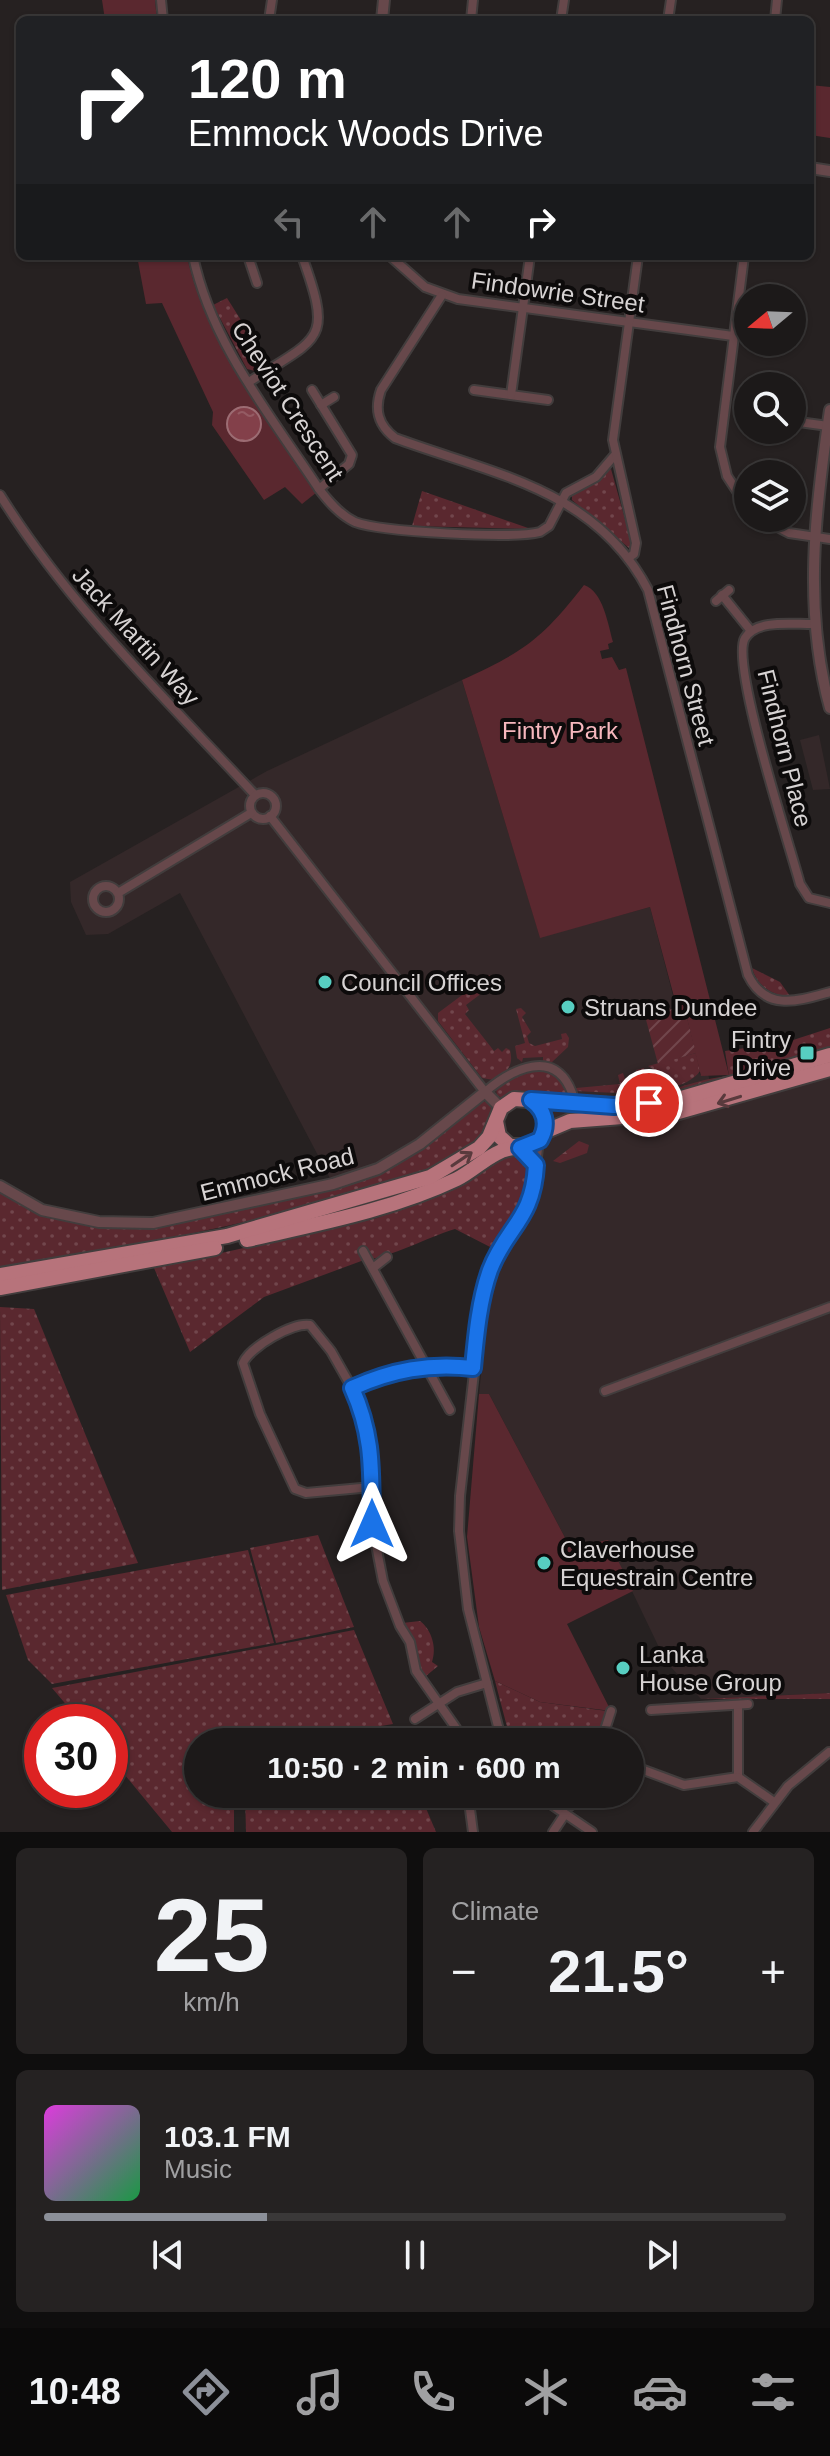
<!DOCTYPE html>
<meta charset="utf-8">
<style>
:root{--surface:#1c1919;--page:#252222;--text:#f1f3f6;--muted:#a0a0a2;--line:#3a3838;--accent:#8c9099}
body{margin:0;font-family:Helvetica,sans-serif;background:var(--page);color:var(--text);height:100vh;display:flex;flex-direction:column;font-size:30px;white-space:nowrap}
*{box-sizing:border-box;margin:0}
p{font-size:26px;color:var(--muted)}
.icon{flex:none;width:44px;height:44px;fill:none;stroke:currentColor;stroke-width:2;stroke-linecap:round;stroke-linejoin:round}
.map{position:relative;height:1832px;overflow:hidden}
.panel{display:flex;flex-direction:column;gap:16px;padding:16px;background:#0f0e0e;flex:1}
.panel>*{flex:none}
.banner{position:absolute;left:16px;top:16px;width:798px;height:244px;border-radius:12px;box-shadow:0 2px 6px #0004,0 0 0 2px var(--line);background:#202124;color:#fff;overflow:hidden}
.needle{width:52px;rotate:251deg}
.buttons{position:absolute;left:734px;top:284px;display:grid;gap:16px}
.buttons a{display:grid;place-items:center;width:72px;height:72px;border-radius:50%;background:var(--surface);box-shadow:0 2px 6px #0004,0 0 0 2px var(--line);font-size:40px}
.speed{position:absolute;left:24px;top:1704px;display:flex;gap:16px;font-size:40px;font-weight:700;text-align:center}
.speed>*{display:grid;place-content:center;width:104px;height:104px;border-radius:50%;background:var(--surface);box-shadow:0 2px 6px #0004,0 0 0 2px var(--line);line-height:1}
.speed .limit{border:12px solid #d22;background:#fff;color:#111}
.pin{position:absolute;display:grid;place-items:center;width:68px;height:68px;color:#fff;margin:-34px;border:4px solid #fff;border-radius:50%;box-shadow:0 2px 8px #0007}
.me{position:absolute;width:88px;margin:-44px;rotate:0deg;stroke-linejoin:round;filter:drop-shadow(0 0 6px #0008)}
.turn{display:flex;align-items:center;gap:28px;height:168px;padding:0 40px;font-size:36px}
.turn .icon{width:104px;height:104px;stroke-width:2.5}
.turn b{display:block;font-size:56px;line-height:68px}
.lanes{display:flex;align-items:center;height:76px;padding:0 40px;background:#0003;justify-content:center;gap:40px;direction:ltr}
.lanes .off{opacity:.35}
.big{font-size:60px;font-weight:600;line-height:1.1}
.panel .tile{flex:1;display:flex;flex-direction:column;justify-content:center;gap:12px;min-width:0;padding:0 28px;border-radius:12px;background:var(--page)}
.panel .dial{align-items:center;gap:0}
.dial b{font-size:104px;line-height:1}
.song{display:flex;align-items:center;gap:24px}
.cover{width:96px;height:96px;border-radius:12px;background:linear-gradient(135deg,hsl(300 70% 55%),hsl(140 70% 35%))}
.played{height:8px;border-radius:4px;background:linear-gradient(90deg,var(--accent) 30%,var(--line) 30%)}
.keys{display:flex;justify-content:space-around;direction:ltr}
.heat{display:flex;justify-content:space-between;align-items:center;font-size:44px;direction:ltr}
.panel .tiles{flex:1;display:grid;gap:16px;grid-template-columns:1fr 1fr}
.tile:last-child{grid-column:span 2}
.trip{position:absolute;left:184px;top:1728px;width:460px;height:80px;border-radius:40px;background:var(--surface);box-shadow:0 2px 6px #0004,0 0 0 2px var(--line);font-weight:600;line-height:80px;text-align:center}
.menu{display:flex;height:128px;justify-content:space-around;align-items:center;background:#0b0a0a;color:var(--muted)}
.menu .icon{width:56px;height:56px}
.menu .on{color:var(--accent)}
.menu b{font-size:36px;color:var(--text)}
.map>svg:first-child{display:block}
</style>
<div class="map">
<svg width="830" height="1832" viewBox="0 0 830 1832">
<defs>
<pattern id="grass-dots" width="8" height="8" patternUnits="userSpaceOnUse" patternTransform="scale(2)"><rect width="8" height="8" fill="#5a282f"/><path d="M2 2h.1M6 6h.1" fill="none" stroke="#71464c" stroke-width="1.8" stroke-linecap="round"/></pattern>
<pattern id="forest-firs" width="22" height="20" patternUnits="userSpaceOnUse" patternTransform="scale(2)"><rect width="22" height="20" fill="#5a282f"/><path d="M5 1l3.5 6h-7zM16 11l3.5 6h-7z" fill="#71464c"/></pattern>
<pattern id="garden-furrows" width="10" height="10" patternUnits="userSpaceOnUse" patternTransform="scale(2)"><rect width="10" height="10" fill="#5a282f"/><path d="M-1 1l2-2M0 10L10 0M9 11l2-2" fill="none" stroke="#71464c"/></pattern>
<pattern id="water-ripples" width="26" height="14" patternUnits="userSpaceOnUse" patternTransform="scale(2)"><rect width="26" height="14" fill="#83404a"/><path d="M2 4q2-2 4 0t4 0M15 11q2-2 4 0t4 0" fill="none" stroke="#945b63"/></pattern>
</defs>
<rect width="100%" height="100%" fill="#262121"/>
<g fill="#342829">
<polygon points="462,680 540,937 650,907 676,1007 684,1006 700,1075 708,1074 716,1103 830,1068 830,1693 701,1699 666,1662 608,1541 570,1547 489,1394 479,1394 487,1316 500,1251 530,1202 536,1164 525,1148 540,1140 537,1105 504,1105 491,1088 420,1144 333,1184 180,893 108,934 86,935 71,902 70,882 267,771"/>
<polygon points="819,735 830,789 813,790 800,740"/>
</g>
<g fill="url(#grass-dots)">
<polygon points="227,298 268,363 255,371 247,369 213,305"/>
<polygon points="611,469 632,544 629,548 572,500 572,496"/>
<polygon points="422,491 531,529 412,526"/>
<path d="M752 968 780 982 790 996C772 996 757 986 752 968Z"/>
<path d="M489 975 495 979 494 991 490 987 466 1005 469 1010 465 1014 494 1051 498 1048 502 1052 506 1048 510 1050C514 1067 507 1071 494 1080L482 1078 438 1021V1013Z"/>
<polygon points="521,1008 526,1013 522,1017 531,1032 527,1036 529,1043 535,1046 562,1039 561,1034 566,1033 569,1038 568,1047 552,1062 543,1062 543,1057 523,1058 522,1062 517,1058 515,1046 525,1043 516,1009"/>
<path d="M830 1028V1050C806 1053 788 1063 765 1070 715 1084 666 1097 614 1101 579 1104 536 1084 504 1099L497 1095 496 1088C519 1073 555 1056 568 1093 598 1097 632 1099 662 1092 686 1086 705 1078 729 1076L725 1051 787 1042Z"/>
<path d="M696 1053 700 1071C682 1098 606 1093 577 1091L576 1088 620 1084 618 1075 623 1073 626 1082 638 1079 636 1070 644 1068 643 1083 653 1081 656 1071 648 1066Z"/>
<path d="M489 1101 496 1110C490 1128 477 1145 460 1156 434 1173 397 1180 368 1189 248 1226 125 1248 0 1267V1191L27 1205 142 1226 380 1171 481 1102Z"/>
<path d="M514 1154C557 1170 511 1226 496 1250L455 1229C425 1238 393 1257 364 1260L264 1297 190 1352 154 1268 377 1218 454 1187 497 1160Z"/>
<polygon points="0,1307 34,1309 138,1563 2,1590"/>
<polygon points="318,1535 354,1627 276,1643 250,1548"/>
<polygon points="248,1550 274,1643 52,1684 28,1660 6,1595"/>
<path d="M420 1621C432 1630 437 1648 432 1662L438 1666 426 1676 419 1670 402 1623Z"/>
<polygon points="354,1630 393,1724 286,1742 198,1742 198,1794 234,1794 234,1832 172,1832 110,1757 110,1722 81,1722 52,1688"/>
<polygon points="495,1681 540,1702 607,1711 596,1742 511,1742"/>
<polygon points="830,1693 830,1699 701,1699"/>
<polygon points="245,1794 420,1794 436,1832 246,1832"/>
</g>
<polygon fill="url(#forest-firs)" points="579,1141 589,1145 587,1153 560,1163 553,1161"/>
<g fill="#5a282f">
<polygon points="102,0 155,0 157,20 105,20"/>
<polygon points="810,85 830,87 830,138 810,135"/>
<path d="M137 256H187C206 346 268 417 317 492L302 504 285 487 264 500 212 425 213 412 162 303 146 304Z"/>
<path d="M584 585C603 591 608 624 613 642L608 644 609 649 600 651 602 659 612 657 619 670 626 668 729 1075 701 1076 684 1006 677 1008 650 907 540 938 462 680C525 651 541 640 584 585Z"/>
<polygon points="479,1394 489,1394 570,1547 608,1540 633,1591 567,1624 611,1711 540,1702 495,1681 479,1627 467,1537"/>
</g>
<polygon fill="url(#garden-furrows)" points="684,1006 696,1053 658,1064 645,1016"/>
<circle fill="url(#water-ripples)" stroke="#9c6c73" stroke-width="2" cx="244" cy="424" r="17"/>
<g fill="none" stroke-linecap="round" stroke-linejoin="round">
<defs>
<g id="minor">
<polyline points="161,0 163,20"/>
<polyline points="269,20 272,0"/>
<polyline points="471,20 473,0"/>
<polyline points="561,20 564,0"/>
<polyline points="668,20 671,0"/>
<polyline points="775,20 777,0"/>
<path d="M193 256C211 343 271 416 319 489 329 502 340 515 355 522 381 532 513 539 540 532L549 526 566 493 596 477 614 456"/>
<polyline points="248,256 257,283"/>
<polyline points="390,256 425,287 458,299 733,336"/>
<polyline points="744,256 720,447 727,476 748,508"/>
<path d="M442 295 381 390C374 410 378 425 395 438 492 474 596 489 648 590L748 975C766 1012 798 1001 830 992"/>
<path d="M249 382C321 336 333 342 302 256"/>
<polyline points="312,390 352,455 349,464 319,489"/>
<polyline points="474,390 548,400"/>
<polyline points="511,395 530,256"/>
<polyline points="321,405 334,397"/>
<polyline points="799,422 828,426"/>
<path d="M0 495C70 607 165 698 255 795"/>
<polyline points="760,518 789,533 830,539"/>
<polyline points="628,558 634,554 636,543 613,440 638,256"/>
<polyline points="722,595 751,631"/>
<polyline points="716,601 729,590"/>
<path d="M816 624C796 625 757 618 745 638 730 663 790 846 800 884L809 898 830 903"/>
<circle cx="263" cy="806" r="13"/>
<path d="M270 816 485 1092C512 1069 555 1047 572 1093"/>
<circle cx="106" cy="899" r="13"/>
<polyline points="118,893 251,813"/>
<polyline points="520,1148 536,1165 539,1140"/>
<polyline points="363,1251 450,1410"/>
<polyline points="373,1268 387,1257"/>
<path d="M352 1388 331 1351 310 1325C293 1322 250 1347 243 1363L260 1414 295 1489 306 1493 372 1487"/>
<polyline points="605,1391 830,1307"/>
<polyline points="738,1705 738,1777"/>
<polyline points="651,1710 748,1704"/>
<polyline points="415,1719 457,1692 487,1683"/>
<path d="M461 1742 456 1728 416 1671 410 1642 400 1626 383 1581 372 1524V1450L369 1430 352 1388C392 1369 429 1363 473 1368"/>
<polyline points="502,1742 468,1609 459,1531 460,1496 482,1302 490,1271 531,1202 536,1165"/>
<polyline points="601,1742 611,1711"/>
<polyline points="630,1765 684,1785 738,1777 774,1802"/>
<polyline points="468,1794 473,1832"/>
<polyline points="536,1794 592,1832"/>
<polyline points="570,1806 576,1794"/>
<polyline points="553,1832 565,1814"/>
<polyline points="753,1832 788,1786 829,1752"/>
</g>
<g id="tertiary">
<polyline points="382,20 384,0"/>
<polyline points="810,168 830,171"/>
<path d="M830 410C815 509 803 610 830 708"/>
<polyline points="0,1186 42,1210 99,1222 153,1223 333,1184 378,1169 420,1144 485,1092 501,1108"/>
</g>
<g id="trunk">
<path d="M496 1121 499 1136 510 1146H531C550 1133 549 1113 531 1100"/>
<polyline points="544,1132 570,1121 675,1113 830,1069"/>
<path d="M247 1240C317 1224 392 1210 457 1179 477 1169 494 1148 517 1148"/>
<polyline points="0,1275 227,1236 430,1177 479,1148 489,1137 501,1108 514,1099 614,1106 678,1099 830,1055"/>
<polyline points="0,1288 215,1248"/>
</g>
</defs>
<use href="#minor" stroke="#423d3d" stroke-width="12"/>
<use href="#tertiary" stroke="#423d3d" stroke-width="14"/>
<use href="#trunk" stroke="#423d3d" stroke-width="18"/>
<use href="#minor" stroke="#67484b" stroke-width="8"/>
<use href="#tertiary" stroke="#67484b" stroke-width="10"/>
<use href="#trunk" stroke="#b7737b" stroke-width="14"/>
</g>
<defs><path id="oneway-shaft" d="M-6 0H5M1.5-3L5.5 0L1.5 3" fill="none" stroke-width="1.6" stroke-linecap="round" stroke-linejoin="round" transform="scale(2)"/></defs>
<g stroke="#593a3d">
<use href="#oneway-shaft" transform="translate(729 1100) rotate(163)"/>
<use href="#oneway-shaft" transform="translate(462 1159) rotate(-34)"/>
</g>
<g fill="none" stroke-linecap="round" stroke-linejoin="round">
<defs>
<path id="route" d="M372 1524C371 1472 374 1437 352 1388 392 1370 429 1363 473 1368 476 1336 479 1301 490 1270 507 1226 533 1220 536 1165L520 1148 540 1140C549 1124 545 1110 531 1100L614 1106 649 1103"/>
</defs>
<use href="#route" stroke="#114b97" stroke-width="20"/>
<use href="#route" stroke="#1a73e8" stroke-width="14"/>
</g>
<g fill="#57cec1" stroke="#0d0b0b" stroke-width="3">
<circle cx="325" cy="982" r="8"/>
<circle cx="568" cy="1007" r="8"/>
<rect x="799" y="1045" width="16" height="16" rx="4"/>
<circle cx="544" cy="1563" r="8"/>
<circle cx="623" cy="1668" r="8"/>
</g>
<g text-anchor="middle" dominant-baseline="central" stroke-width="8" stroke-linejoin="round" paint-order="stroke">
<g font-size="24" fill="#d7d3d3" stroke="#0d0b0b">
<text transform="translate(558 292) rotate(8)">Findowrie Street</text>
<text transform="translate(288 401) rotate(57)">Cheviot Crescent</text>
<text transform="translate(136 636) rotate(48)">Jack Martin Way</text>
<text transform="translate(686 665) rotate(75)">Findhorn Street</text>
<text transform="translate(785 748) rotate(76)">Findhorn Place</text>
<text transform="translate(277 1174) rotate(-14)">Emmock Road</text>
</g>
<g font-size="24" fill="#f6b7bd" stroke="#0d0b0b">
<text x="560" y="730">Fintry Park</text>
</g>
<g font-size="24" fill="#d7d3d3" stroke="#0d0b0b" text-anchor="start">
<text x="341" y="982">Council Offices</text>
<text x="584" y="1007">Struans Dundee</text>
<text x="791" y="1039" text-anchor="end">Fintry<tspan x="791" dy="28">Drive</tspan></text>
<text x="560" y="1549">Claverhouse<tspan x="560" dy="28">Equestrain Centre</tspan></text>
<text x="639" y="1654">Lanka<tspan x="639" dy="28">House Group</tspan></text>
</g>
</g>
</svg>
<div class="buttons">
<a><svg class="needle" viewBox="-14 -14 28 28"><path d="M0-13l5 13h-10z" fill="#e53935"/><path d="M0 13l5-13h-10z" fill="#a0a0a2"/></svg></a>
<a><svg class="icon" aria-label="search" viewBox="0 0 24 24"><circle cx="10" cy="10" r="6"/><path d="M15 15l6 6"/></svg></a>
<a><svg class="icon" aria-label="layers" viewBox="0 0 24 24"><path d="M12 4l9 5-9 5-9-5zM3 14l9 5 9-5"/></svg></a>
</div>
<div class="speed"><div class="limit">30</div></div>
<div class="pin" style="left:649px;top:1103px;background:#d93025"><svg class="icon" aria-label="arrive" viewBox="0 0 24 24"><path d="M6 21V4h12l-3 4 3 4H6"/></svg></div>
<svg class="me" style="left:372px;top:1524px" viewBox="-20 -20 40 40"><path d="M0-17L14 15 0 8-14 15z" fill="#1a73e8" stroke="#fff" stroke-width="4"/></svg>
<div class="trip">10:50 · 2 min · 600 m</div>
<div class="banner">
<div class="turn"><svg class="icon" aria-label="right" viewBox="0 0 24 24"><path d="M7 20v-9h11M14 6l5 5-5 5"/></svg><div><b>120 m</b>Emmock Woods Drive</div></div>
<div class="lanes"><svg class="icon off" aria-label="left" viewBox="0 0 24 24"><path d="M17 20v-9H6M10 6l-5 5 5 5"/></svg><svg class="icon off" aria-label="ahead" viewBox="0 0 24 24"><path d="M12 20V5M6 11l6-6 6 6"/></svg><svg class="icon off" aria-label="ahead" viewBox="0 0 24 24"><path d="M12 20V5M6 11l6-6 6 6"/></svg><svg class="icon" aria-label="right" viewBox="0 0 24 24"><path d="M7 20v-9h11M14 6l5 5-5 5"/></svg></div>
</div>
</div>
<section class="panel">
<div class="tiles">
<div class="tile dial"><b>25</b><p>km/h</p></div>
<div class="tile"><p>Climate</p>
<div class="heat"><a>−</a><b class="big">21.5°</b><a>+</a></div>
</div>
<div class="tile">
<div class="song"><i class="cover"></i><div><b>103.1 FM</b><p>Music</p></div></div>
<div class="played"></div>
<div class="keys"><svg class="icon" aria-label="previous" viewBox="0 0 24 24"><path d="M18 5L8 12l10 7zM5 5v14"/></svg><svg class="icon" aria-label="pause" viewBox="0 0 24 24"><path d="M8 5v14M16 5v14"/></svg><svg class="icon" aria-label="next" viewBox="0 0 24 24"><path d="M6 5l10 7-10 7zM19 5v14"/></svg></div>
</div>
</div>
</section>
<nav class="menu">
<b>10:48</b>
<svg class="icon on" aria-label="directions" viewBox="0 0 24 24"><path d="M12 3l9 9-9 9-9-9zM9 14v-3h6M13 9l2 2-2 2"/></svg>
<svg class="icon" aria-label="music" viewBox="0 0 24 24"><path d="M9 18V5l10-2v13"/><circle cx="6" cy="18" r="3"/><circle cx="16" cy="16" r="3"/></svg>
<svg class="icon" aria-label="phone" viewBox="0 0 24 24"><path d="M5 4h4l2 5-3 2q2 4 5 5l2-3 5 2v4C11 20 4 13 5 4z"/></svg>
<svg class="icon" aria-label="climate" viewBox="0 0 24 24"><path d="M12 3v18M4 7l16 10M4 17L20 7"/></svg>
<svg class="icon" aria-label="car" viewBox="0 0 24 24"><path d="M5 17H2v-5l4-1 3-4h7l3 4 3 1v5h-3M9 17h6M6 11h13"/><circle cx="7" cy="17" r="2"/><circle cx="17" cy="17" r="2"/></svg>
<svg class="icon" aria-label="filters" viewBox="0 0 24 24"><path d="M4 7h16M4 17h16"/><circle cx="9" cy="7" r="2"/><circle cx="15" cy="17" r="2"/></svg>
</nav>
